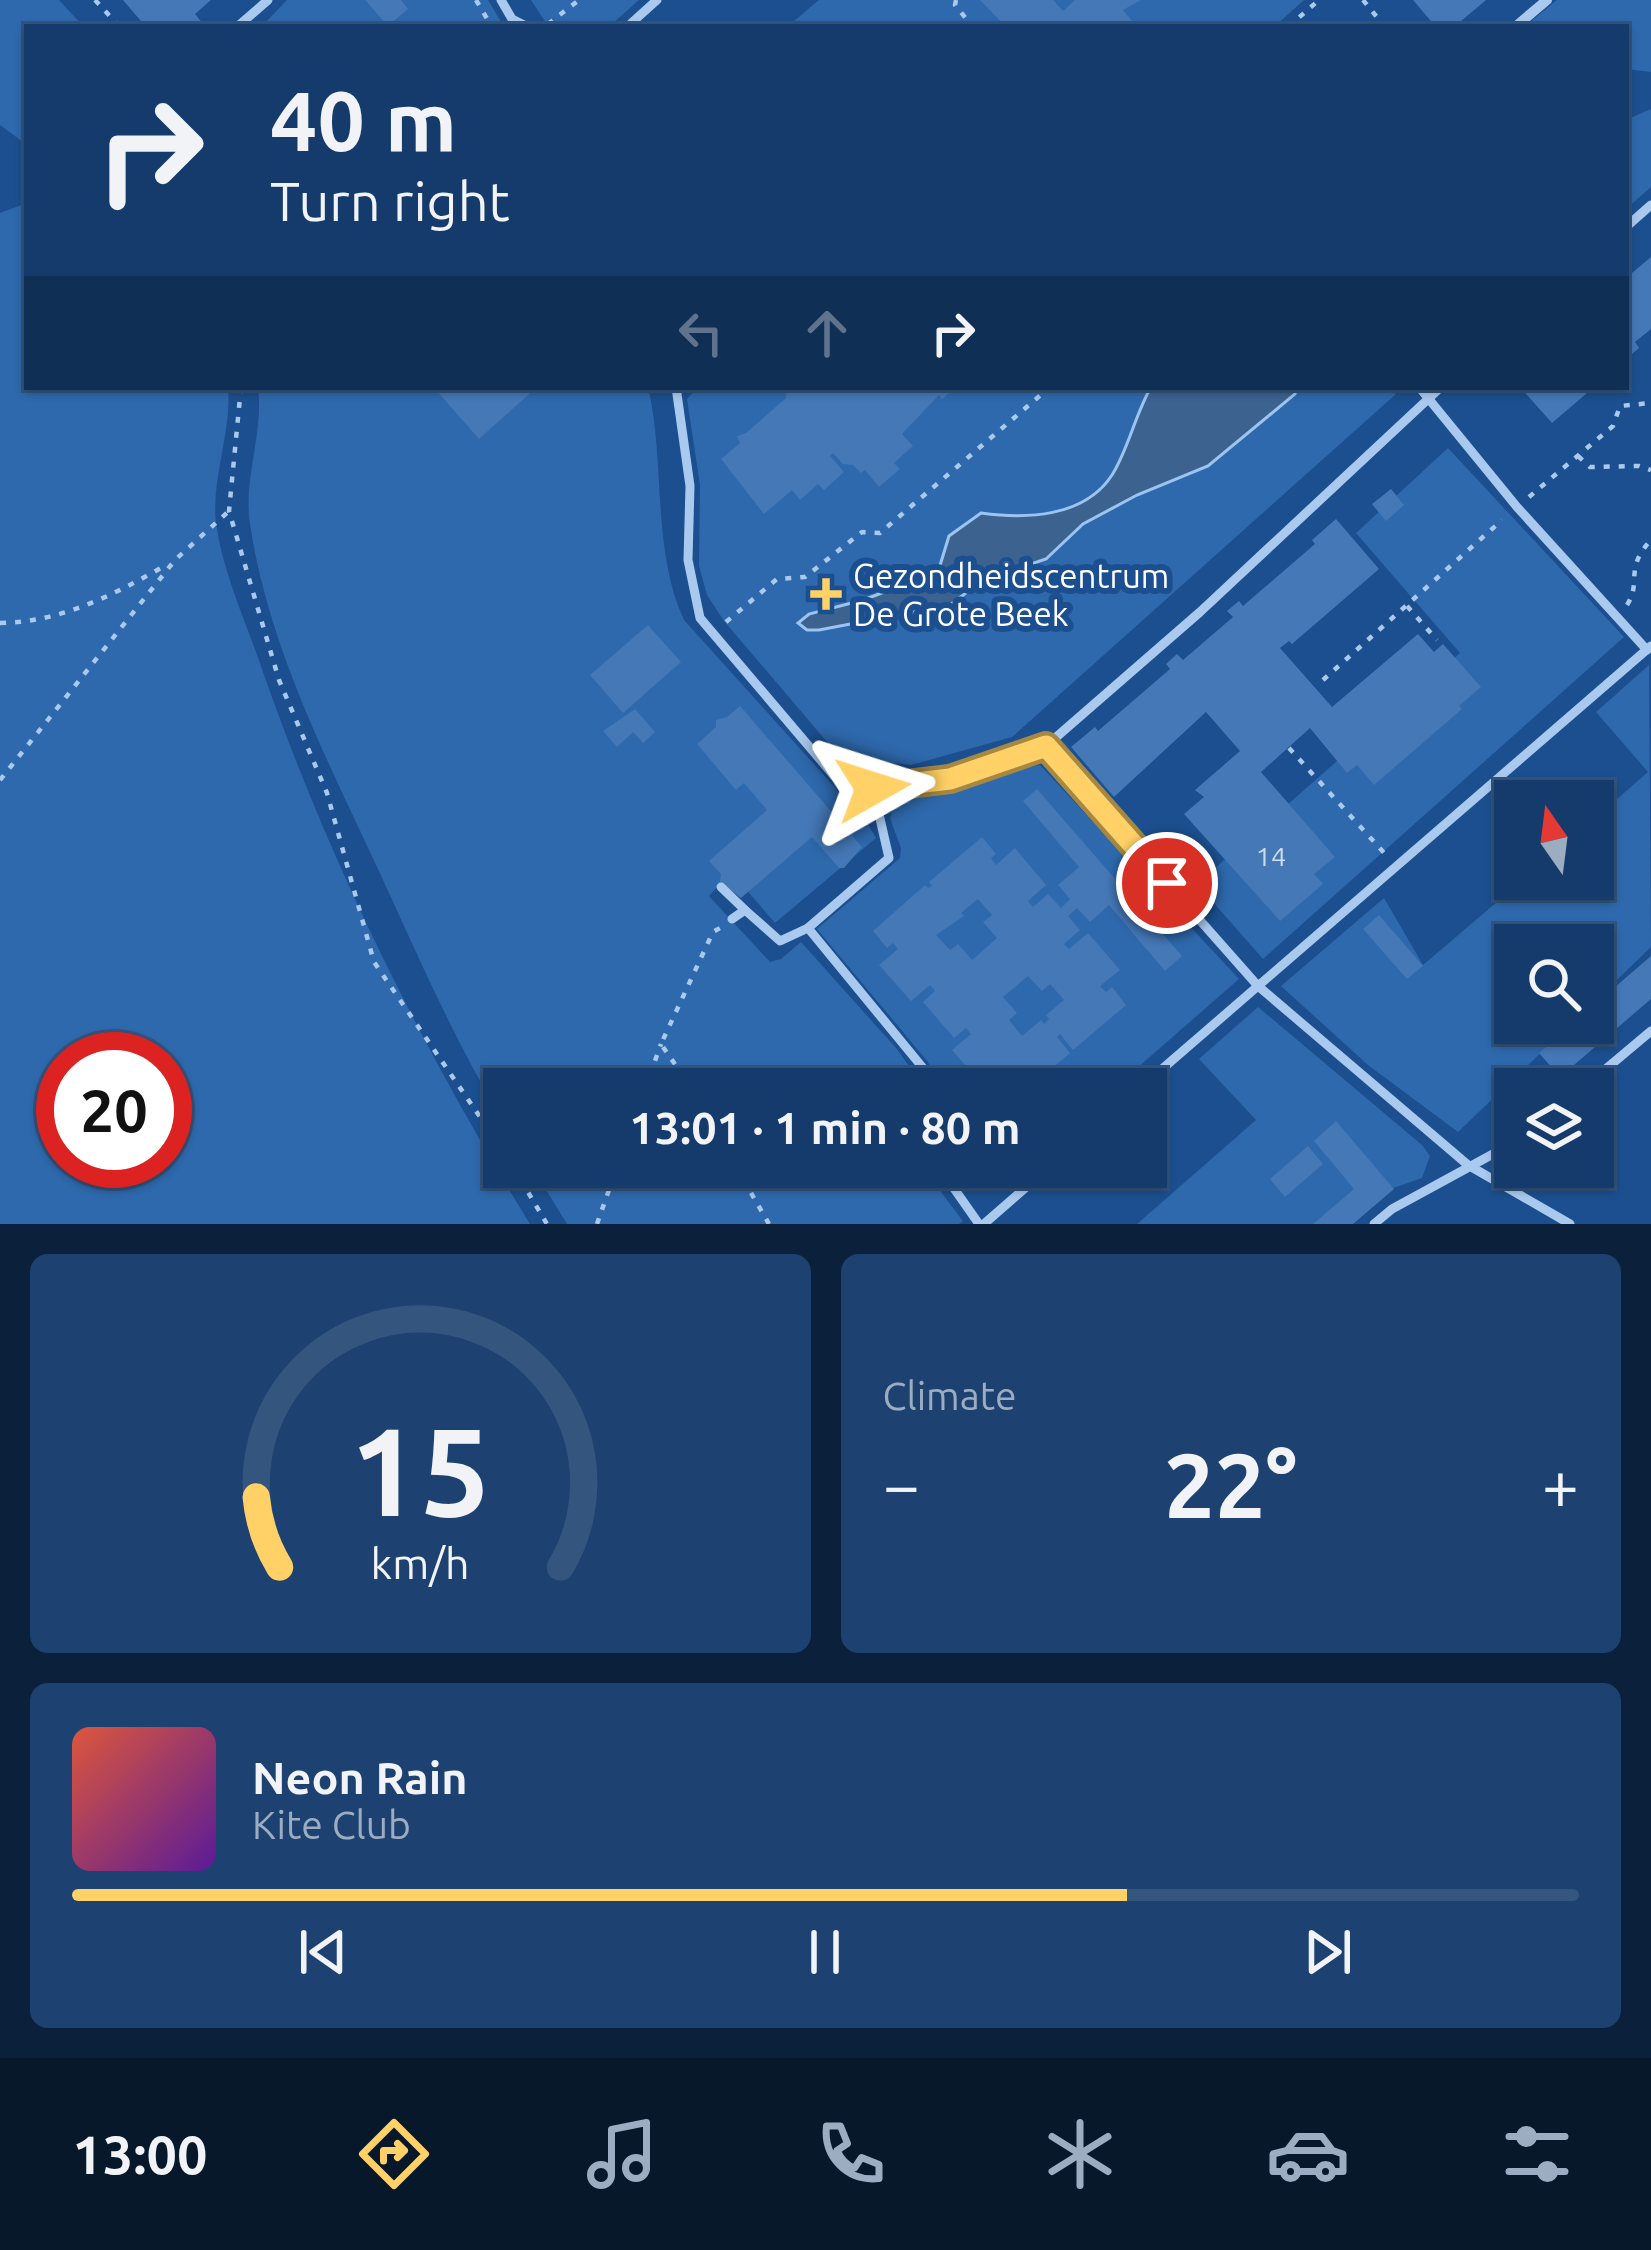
<!DOCTYPE html>
<meta charset="utf-8">
<style>
:root{--surface:#143b6b;--page:#1d4271;--text:#f1f3f6;--muted:#9dadc1;--line:#33557e;--accent:#ffd166}
body{margin:0;font-family:Ubuntu,sans-serif;background:var(--page);color:var(--text);height:100vh;display:flex;flex-direction:column;font-size:45px;white-space:nowrap}
*{box-sizing:border-box;margin:0}
p{font-size:39px;color:var(--muted)}
.icon{flex:none;width:66px;height:66px;fill:none;stroke:currentColor;stroke-width:2;stroke-linecap:round;stroke-linejoin:round}
.map{position:relative;height:1224px;overflow:hidden}
.side{display:flex;flex-direction:column;gap:30px;padding:30px;background:#0b203b;flex:1}
.side>*{flex:none}
.guide{position:absolute;left:24px;top:24px;width:1605px;height:366px;border-radius:0px;box-shadow:0 3px 9px #0004,0 0 0 3px var(--line);background:#143b6b;color:var(--text);overflow:hidden}
.needle{width:78px;rotate:346deg}
.fabs{position:absolute;left:1494px;top:780px;display:grid;gap:24px}
.fabs a{display:grid;place-items:center;width:120px;height:120px;border-radius:0px;background:var(--surface);box-shadow:0 3px 9px #0004,0 0 0 3px var(--line);font-size:60px}
.speed{position:absolute;left:36px;top:1032px;display:flex;gap:24px;font-size:60px;font-weight:700;text-align:center}
.speed>*{display:grid;place-content:center;width:156px;height:156px;border-radius:50%;background:var(--surface);box-shadow:0 3px 9px #0004,0 0 0 3px var(--line);line-height:1}
.speed .limit{border:18px solid #d22;background:#fff;color:#111}
.pin{position:absolute;display:grid;place-items:center;width:102px;height:102px;color:#fff;margin:-51px;border:6px solid #fff;border-radius:50%;box-shadow:0 3px 12px #0007}
.me{position:absolute;width:132px;margin:-66px;rotate:84deg;stroke-linejoin:round;filter:drop-shadow(0 0 9px #0008)}
.turn{display:flex;align-items:center;gap:42px;height:252px;padding:0 48px;font-size:54px}
.turn .icon{width:156px;height:156px;stroke-width:2.5}
.turn b{display:block;font-size:84px;line-height:102px}
.lanes{display:flex;align-items:center;height:114px;padding:0 48px;background:#0003;justify-content:center;gap:60px;direction:ltr}
.lanes .off{opacity:.35}
.big{font-size:90px;font-weight:700;line-height:1.1}
.side .tile{flex:1;display:flex;flex-direction:column;justify-content:center;gap:18px;min-width:0;padding:0 42px;border-radius:18px;background:var(--page)}
.side .dial{align-items:center;gap:0}
.dial svg{height:312px;overflow:visible;fill:none;stroke:var(--line);stroke-width:7;stroke-linecap:round;text-anchor:middle}
.dial text{fill:var(--text);stroke:none}
.song{display:flex;align-items:center;gap:36px}
.cover{width:144px;height:144px;border-radius:18px;background:linear-gradient(135deg,hsl(10 70% 55%),hsl(270 70% 35%))}
.played{height:12px;border-radius:6px;background:linear-gradient(90deg,var(--accent) 70%,var(--line) 70%)}
.keys{display:flex;justify-content:space-around;direction:ltr}
.heat{display:flex;justify-content:space-between;align-items:center;font-size:66px;direction:ltr}
.side .tiles{flex:1;display:grid;gap:30px;grid-template-columns:1fr 1fr}
.tile:last-child{grid-column:span 2}
.trip{position:absolute;left:483px;top:1068px;width:684px;height:120px;border-radius:0px;background:var(--surface);box-shadow:0 3px 9px #0004,0 0 0 3px var(--line);font-weight:700;line-height:120px;text-align:center}
.tabs{display:flex;height:192px;justify-content:space-around;align-items:center;background:#08182b;color:var(--muted)}
.tabs .icon{width:84px;height:84px}
.tabs .selected{color:var(--accent)}
.tabs b{font-size:54px;color:var(--text)}
.map>svg:first-child{display:block}
</style>
<div class="map">
<svg width="1651" height="1224" viewBox="0 0 1651 1224">
<rect width="100%" height="100%" fill="#1b4f8f"/>
<g fill="#2e69ad" fill-rule="evenodd">
<polygon points="0,0 59,0 84,27 27,27 27,145 0,125"/>
<polygon points="287,0 488,0 504,27 261,27"/>
<polygon points="531,0 639,0 612,24 559,27 546,23"/>
<polygon points="819,0 1304,0 1274,27 787,27"/>
<polygon points="1557,0 1651,0 1651,72 1626,69 1626,27 1524,27"/>
<polygon points="1651,109 1651,187 1626,209 1626,120"/>
<path d="M27 203V387H228C232 433 211 478 216 523 223 574 247 624 263 672 330 864 423 1050 530 1224H0V213ZM63 1059H165V1161H63Z"/>
<path d="M258 387H648C666 463 651 548 684 620L867 823 876 838 775 923 731 872 709 896 770 962 781 959 801 942 896 1048 909 1066 915 1089H504V1122C454 1041 417 953 377 867 326 757 268 645 250 524 243 478 264 433 258 387Z"/>
<path d="M698 387H1151C1135 415 1127 451 1112 475 1084 518 1025 519 980 513L949 536 938 572 863 600 802 616 950 605 983 580 1046 559 1083 524 1137 495 1209 466 1295 395 1297 387H1382L1396 394 1012 737 911 765 839 756 724 621 707 595 699 566 700 485 687 399Z"/>
<polygon points="1448,448 1624,637 1263,959 1197,884 1460,653 1356,533"/>
<polygon points="1649,665 1651,947 1593,1003 1593,945 1515,945 1515,1023 1572,1023 1458,1132 1368,1065 1281,986 1384,898 1423,965 1524,879 1593,879 1593,820 1648,772 1596,712"/>
<polygon points="1040,765 1239,979 1113,1089 939,1089 928,1062 817,929 900,858 901,848 890,818 894,806 911,793"/>
<polygon points="1258,1007 1422,1145 1430,1156 1422,1178 1371,1196 1333,1224 1137,1224 1256,1120 1199,1059"/>
<polygon points="532,1167 922,1167 963,1221 959,1224 567,1224"/>
</g>
<path fill="#3c6290" stroke="#9cc4f0" stroke-width="3" d="M1151 387H1297L1295 394 1208 466 1137 495 1083 524 1046 559 983 580 950 605 819 630H807L798 623 809 614 863 600 938 572 949 536 981 513C1025 519 1084 518 1112 475 1128 450 1135 415 1151 387Z"/>
<g fill="#4478b7" fill-rule="evenodd">
<polygon points="123,0 211,0 195,14 204,25 201,27 146,27"/>
<polygon points="365,0 401,0 408,9 388,26"/>
<polygon points="980,0 1053,0 1063,11 1075,0 1141,0 1123,10 1137,27 1006,27"/>
<polygon points="1413,0 1486,0 1454,27 1436,27"/>
<polygon points="1651,257 1651,329 1635,342 1639,348 1626,359 1626,278"/>
<polygon points="437,387 537,387 479,439 435,389"/>
<polygon points="787,387 956,387 942,399 939,395 902,434 913,446 894,463 900,469 879,487 865,470 861,473 853,465 843,464 833,453 830,456 844,472 824,490 818,484 800,500 792,490 764,514 721,459 740,443 737,436 746,433 786,398"/>
<polygon points="1520,387 1594,387 1552,423"/>
<polygon points="1391,489 1404,505 1386,521 1372,504"/>
<polygon points="1336,519 1379,569 1292,644 1289,641 1280,648 1332,707 1418,634 1434,652 1443,644 1481,687 1459,706 1462,709 1374,785 1357,765 1347,773 1310,728 1261,772 1335,857 1314,874 1323,884 1280,921 1184,814 1204,797 1195,790 1240,751 1206,712 1114,797 1071,747 1095,727 1098,731 1170,669 1166,664 1177,654 1183,660 1233,617 1227,611 1239,601 1243,606 1315,544 1312,540"/>
<polygon points="648,625 681,662 623,713 590,675"/>
<polygon points="740,706 862,847 844,868 839,868 812,837 741,898 720,882 721,874 709,861 767,810 744,783 736,790 697,744 716,727 716,720 727,717"/>
<polygon points="635,709 655,732 643,743 633,732 617,747 603,731"/>
<path d="M1037 789 1182 956 1165 971 1109 905 1090 922 1077 908 1068 916 1080 930 1064 944 1069 949 1088 933 1120 970 1100 986 1106 992 1112 987 1126 1005 1073 1050 1060 1034 1057 1037 1070 1053 1028 1089H1009L1003 1081 1008 1077 1003 1070 984 1087 952 1050 971 1034 966 1028 954 1038 923 1002 935 991 930 985 911 1001 879 965 898 949 893 943 887 948 873 931 925 885 928 888 932 886 929 882 982 837 996 854 991 858 996 865 1015 848 1046 885 1028 901 1033 907 1048 894 1061 908 1070 899 1058 885 1079 867 1023 801ZM978 899 992 915 983 922 997 938 972 960 958 944 950 950 936 935 964 916 961 913ZM1028 976 1042 991 1050 984 1064 1000 1046 1015 1049 1019 1044 1024 1041 1020 1022 1036 1009 1020 1017 1013 1003 997Z"/>
<polygon points="1379,915 1423,966 1407,979 1363,929"/>
<polygon points="1651,956 1651,999 1560,1077 1539,1053 1574,1023 1593,1023 1593,1006"/>
<polygon points="1336,1121 1394,1189 1353,1224 1313,1224 1354,1189 1314,1141"/>
<polygon points="1308,1146 1323,1164 1285,1197 1270,1179"/>
</g>
<g fill="none" stroke-linecap="round" stroke-linejoin="round">
<g stroke="#a9c9ee" stroke-width="4.5" stroke-dasharray="6 9" stroke-linecap="butt">
<polyline points="95,0 120,27"/>
<polyline points="476,0 489,22"/>
<polyline points="956,0 955,5 973,27"/>
<polyline points="1363,0 1385,27"/>
<polyline points="548,24 579,0"/>
<polyline points="1288,27 1319,0"/>
<polyline points="241,387 229,511 279,680 327,793 374,962 504,1152"/>
<polyline points="1578,456 1590,467 1639,466 1651,470"/>
<polyline points="1529,497 1613,426 1620,406 1651,403"/>
<path d="M1627 605C1642 582 1624 570 1650 541"/>
<polyline points="1407,606 1437,640"/>
<polyline points="726,622 777,579 805,577 862,532 880,533 1050,387"/>
<path d="M0 623C63 622 115 594 168 564"/>
<polyline points="1323,680 1502,520"/>
<polyline points="1289,748 1386,855"/>
<polyline points="0,780 175,560 229,511"/>
<polyline points="645,1089 661,1044"/>
<polyline points="692,1089 661,1044 713,932 720,928"/>
<polyline points="513,1167 547,1224"/>
<polyline points="736,1167 769,1224"/>
<polyline points="597,1224 617,1167"/>
</g>
<g stroke="#a9c9ee" stroke-width="9">
<polyline points="501,0 512,19 528,27"/>
<polyline points="237,27 268,0"/>
<polyline points="627,27 657,0"/>
<polyline points="1626,227 1651,205"/>
<polyline points="676,387 690,486 688,560 700,618 835,777 873,788 950,779 1046,746 1200,612 1441,387"/>
<polyline points="1419,387 1517,507 1647,650"/>
<polyline points="1046,746 1258,986 1468,1165 1570,1224"/>
<polyline points="721,887 745,910"/>
<polyline points="732,919 745,910 780,941 808,928 889,858 873,788"/>
<polyline points="808,928 923,1068 925,1089"/>
<polyline points="1139,1089 1651,646"/>
<polyline points="1582,1089 1651,1031"/>
<polyline points="1146,1144 1154,1155"/>
<polyline points="939,1167 979,1224"/>
<polyline points="984,1224 1049,1167"/>
<polyline points="1374,1224 1392,1209 1515,1142"/>
</g>
<polyline stroke="#a9c9ee" stroke-width="10" points="1515,27 1547,0"/>
</g>
<g fill="none" stroke-linecap="round" stroke-linejoin="round">
<defs>
<polyline id="route" points="873,788 950,779 1046,746 1167,883"/>
</defs>
<use href="#route" stroke="#a68842" stroke-width="30"/>
<use href="#route" stroke="#ffd166" stroke-width="21"/>
</g>
<path fill="#ffd166" stroke="#1b4f8f" stroke-width="4.5" d="M820 576h12v12h12v12h-12v12h-12v-12h-12v-12h12z"/>
<g text-anchor="middle" dominant-baseline="central" stroke-width="12" stroke-linejoin="round" paint-order="stroke">
<g font-size="27" fill="#d0dded">
<text x="1271" y="856">14</text>
</g>
<g font-size="33" fill="#fff" stroke="#1b4f8f" text-anchor="start">
<text x="853" y="575">Gezondheidscentrum<tspan x="853" dy="38">De Grote Beek</tspan></text>
</g>
</g>
</svg>
<div class="fabs">
<a><svg class="needle" viewBox="-14 -14 28 28"><path d="M0-13l5 13h-10z" fill="#e53935"/><path d="M0 13l5-13h-10z" fill="#9dadc1"/></svg></a>
<a><svg class="icon" aria-label="search" viewBox="0 0 24 24"><circle cx="10" cy="10" r="6"/><path d="M15 15l6 6"/></svg></a>
<a><svg class="icon" aria-label="layers" viewBox="0 0 24 24"><path d="M12 4l9 5-9 5-9-5zM3 14l9 5 9-5"/></svg></a>
</div>
<div class="speed"><div class="limit">20</div></div>
<div class="pin" style="left:1167px;top:883px;background:#d93025"><svg class="icon" aria-label="arrive" viewBox="0 0 24 24"><path d="M6 21V4h12l-3 4 3 4H6"/></svg></div>
<svg class="me" style="left:873px;top:788px" viewBox="-20 -20 40 40"><path d="M0-17L14 15 0 8-14 15z" fill="#ffd166" stroke="#fff" stroke-width="4"/></svg>
<div class="trip">13:01 · 1 min · 80 m</div>
<div class="guide">
<div class="turn"><svg class="icon" aria-label="right" viewBox="0 0 24 24"><path d="M7 20v-9h11M14 6l5 5-5 5"/></svg><div><b>40 m</b>Turn right</div></div>
<div class="lanes"><svg class="icon off" aria-label="left" viewBox="0 0 24 24"><path d="M17 20v-9H6M10 6l-5 5 5 5"/></svg><svg class="icon off" aria-label="ahead" viewBox="0 0 24 24"><path d="M12 20V5M6 11l6-6 6 6"/></svg><svg class="icon" aria-label="right" viewBox="0 0 24 24"><path d="M7 20v-9h11M14 6l5 5-5 5"/></svg></div>
</div>
</div>
<section class="side">
<div class="tiles">
<div class="tile dial"><svg viewBox="0 0 100 80">
<path d="M14 69A42 42 0 1 1 86 69"/>
<path d="M14 69A42 42 0 0 1 8 51" stroke="#ffd166"/>
<text x="50" y="56" font-size="32" font-weight="700">15</text>
<text x="50" y="72" font-size="11">km/h</text>
</svg></div>
<div class="tile"><p>Climate</p>
<div class="heat"><a>−</a><b class="big">22°</b><a>+</a></div>
</div>
<div class="tile">
<div class="song"><i class="cover"></i><div><b>Neon Rain</b><p>Kite Club</p></div></div>
<div class="played"></div>
<div class="keys"><svg class="icon" aria-label="previous" viewBox="0 0 24 24"><path d="M18 5L8 12l10 7zM5 5v14"/></svg><svg class="icon" aria-label="pause" viewBox="0 0 24 24"><path d="M8 5v14M16 5v14"/></svg><svg class="icon" aria-label="next" viewBox="0 0 24 24"><path d="M6 5l10 7-10 7zM19 5v14"/></svg></div>
</div>
</div>
</section>
<nav class="tabs">
<b>13:00</b>
<svg class="icon selected" aria-label="directions" viewBox="0 0 24 24"><path d="M12 3l9 9-9 9-9-9zM9 14v-3h6M13 9l2 2-2 2"/></svg>
<svg class="icon" aria-label="music" viewBox="0 0 24 24"><path d="M9 18V5l10-2v13"/><circle cx="6" cy="18" r="3"/><circle cx="16" cy="16" r="3"/></svg>
<svg class="icon" aria-label="phone" viewBox="0 0 24 24"><path d="M5 4h4l2 5-3 2q2 4 5 5l2-3 5 2v4C11 20 4 13 5 4z"/></svg>
<svg class="icon" aria-label="climate" viewBox="0 0 24 24"><path d="M12 3v18M4 7l16 10M4 17L20 7"/></svg>
<svg class="icon" aria-label="car" viewBox="0 0 24 24"><path d="M5 17H2v-5l4-1 3-4h7l3 4 3 1v5h-3M9 17h6M6 11h13"/><circle cx="7" cy="17" r="2"/><circle cx="17" cy="17" r="2"/></svg>
<svg class="icon" aria-label="filters" viewBox="0 0 24 24"><path d="M4 7h16M4 17h16"/><circle cx="9" cy="7" r="2"/><circle cx="15" cy="17" r="2"/></svg>
</nav>
